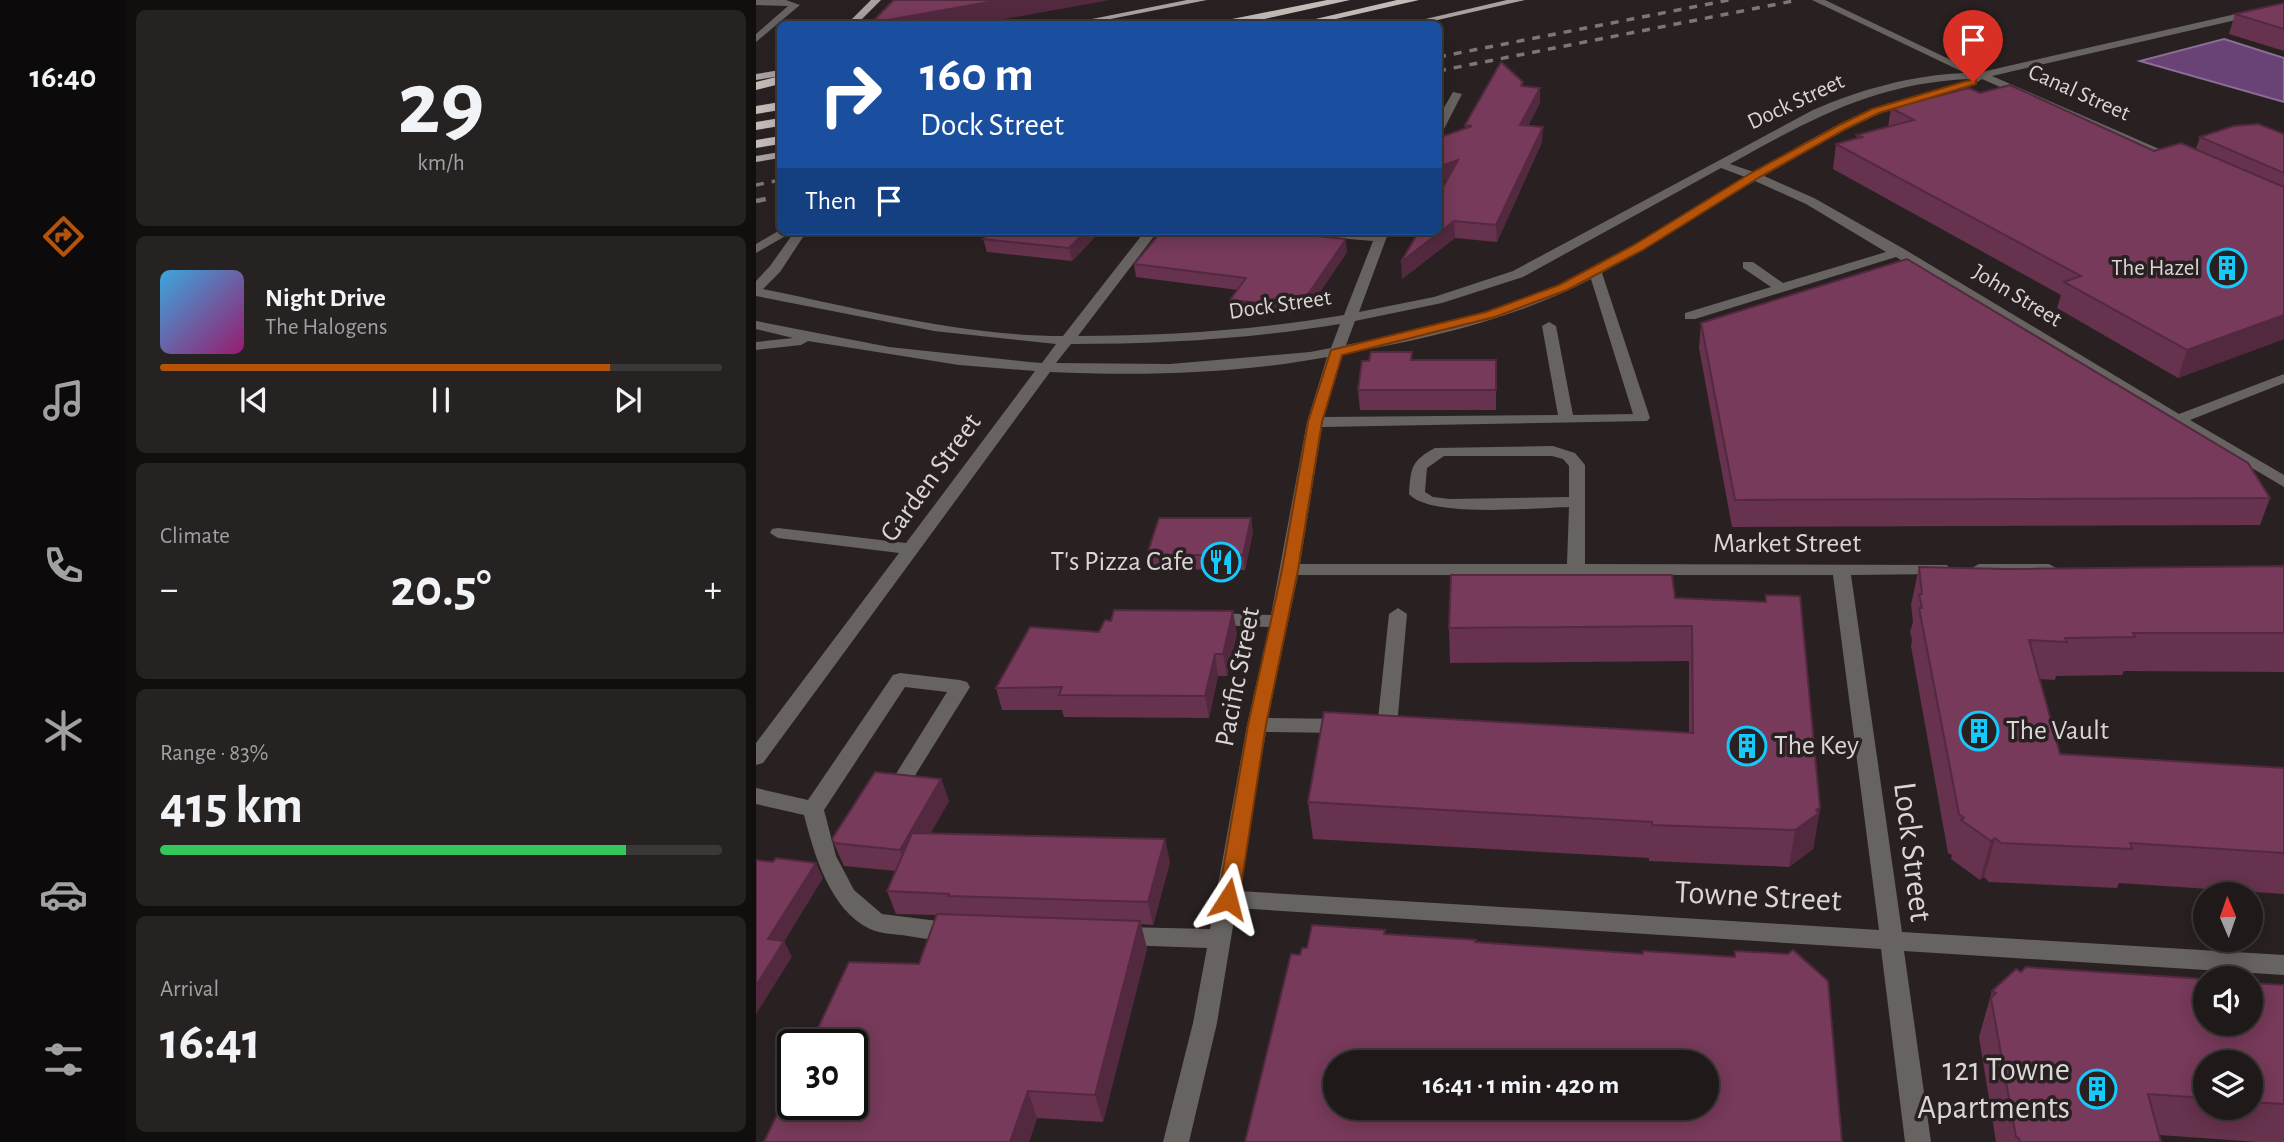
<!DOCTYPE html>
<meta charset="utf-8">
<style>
:root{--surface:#1f1919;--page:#272222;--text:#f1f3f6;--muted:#a1a0a2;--line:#3c3838;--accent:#b45309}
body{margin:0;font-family:"Alegreya Sans",sans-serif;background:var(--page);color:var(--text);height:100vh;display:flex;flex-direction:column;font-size:26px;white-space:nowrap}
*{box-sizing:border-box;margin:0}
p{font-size:23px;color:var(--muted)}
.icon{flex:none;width:38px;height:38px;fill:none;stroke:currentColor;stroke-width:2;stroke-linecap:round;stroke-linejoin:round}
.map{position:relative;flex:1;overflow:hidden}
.drawer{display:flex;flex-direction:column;gap:10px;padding:10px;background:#110e0e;width:630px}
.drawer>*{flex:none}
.banner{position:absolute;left:21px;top:21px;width:665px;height:214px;border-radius:10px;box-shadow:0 4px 18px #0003,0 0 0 2px var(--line);background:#1a4fa0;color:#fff;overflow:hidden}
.needle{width:46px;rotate:358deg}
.tools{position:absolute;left:1437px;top:882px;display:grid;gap:14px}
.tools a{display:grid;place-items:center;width:70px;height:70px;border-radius:50%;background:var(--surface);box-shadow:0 4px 18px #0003,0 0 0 2px var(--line);font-size:35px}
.speed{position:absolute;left:21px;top:1029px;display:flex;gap:14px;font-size:35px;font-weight:700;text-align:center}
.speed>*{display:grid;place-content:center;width:91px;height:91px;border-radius:50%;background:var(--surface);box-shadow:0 4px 18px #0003,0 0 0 2px var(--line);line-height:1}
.speed .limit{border:4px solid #111;border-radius:10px;background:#fff;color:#111}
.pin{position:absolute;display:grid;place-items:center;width:60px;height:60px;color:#fff;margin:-72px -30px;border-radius:50% 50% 50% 0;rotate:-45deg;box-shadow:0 0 7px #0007}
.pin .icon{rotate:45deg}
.me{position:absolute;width:77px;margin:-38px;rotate:9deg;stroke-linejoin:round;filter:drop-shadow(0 0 5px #0008)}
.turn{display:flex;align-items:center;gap:24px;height:147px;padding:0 28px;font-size:32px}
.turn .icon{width:91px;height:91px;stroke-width:2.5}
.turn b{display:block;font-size:49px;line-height:60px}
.then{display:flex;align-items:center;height:66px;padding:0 28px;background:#0003;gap:14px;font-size:26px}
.big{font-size:52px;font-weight:700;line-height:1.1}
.drawer .card{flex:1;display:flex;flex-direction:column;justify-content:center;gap:10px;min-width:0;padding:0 24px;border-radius:10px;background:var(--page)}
.drawer .dial{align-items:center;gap:0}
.dial b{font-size:91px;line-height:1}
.song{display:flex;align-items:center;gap:21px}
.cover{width:84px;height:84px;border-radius:10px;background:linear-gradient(135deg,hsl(200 70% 55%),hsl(320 70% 35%))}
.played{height:7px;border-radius:4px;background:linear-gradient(90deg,var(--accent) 80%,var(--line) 80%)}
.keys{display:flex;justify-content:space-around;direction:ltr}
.heat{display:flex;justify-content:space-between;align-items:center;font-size:38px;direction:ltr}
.charge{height:10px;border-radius:5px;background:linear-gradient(90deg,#34c759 83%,var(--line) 0)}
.trip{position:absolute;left:567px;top:1050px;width:396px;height:70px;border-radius:35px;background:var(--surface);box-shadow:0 4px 18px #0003,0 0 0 2px var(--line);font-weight:700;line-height:70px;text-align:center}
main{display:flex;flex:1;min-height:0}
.menu{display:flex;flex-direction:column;width:126px;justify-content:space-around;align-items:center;background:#0c0a0a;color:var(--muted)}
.menu .icon{width:49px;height:49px}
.menu .on{color:var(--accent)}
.menu b{font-size:32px;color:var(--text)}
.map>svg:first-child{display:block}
</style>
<main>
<nav class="menu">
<b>16:40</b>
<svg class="icon on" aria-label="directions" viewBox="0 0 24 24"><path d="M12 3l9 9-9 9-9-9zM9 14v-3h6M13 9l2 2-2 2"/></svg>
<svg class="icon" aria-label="music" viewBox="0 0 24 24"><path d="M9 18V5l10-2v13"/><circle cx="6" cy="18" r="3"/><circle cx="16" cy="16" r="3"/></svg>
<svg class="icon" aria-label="phone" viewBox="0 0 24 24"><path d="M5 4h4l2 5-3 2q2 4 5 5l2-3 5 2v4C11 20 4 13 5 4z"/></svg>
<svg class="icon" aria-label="climate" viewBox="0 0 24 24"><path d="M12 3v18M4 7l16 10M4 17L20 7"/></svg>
<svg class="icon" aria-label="car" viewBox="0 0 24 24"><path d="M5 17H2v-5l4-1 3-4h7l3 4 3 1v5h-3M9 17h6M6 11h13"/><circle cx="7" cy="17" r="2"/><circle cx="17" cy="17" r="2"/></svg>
<svg class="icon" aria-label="filters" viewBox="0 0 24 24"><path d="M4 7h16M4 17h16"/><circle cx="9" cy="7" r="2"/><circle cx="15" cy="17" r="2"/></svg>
</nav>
<section class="drawer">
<div class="card dial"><b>29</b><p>km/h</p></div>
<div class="card">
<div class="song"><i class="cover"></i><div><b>Night Drive</b><p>The Halogens</p></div></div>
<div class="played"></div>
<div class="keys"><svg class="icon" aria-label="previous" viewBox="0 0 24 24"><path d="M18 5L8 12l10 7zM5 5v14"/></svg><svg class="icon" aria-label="pause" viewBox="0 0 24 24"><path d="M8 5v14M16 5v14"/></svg><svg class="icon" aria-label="next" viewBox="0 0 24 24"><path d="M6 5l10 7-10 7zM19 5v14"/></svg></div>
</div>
<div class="card"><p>Climate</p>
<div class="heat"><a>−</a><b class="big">20.5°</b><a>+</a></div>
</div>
<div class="card"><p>Range · 83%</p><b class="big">415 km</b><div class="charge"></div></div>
<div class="card"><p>Arrival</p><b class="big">16:41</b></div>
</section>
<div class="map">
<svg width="1528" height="1142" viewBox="0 0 1528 1142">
<rect width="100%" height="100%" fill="#292121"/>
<polygon fill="#694276" stroke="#8b6e93" stroke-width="2" points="1468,39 1528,58 1528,102 1384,61"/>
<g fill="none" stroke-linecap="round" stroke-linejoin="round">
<g fill="#666361" fill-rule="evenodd">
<polygon points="0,0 30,0 44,5 0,42 0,34 32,6 0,5"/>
<path d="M1056 0H1069L1195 60 1226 72 1528 3V9L1236 76 1424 158V162H1416L1226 79C1198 99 1160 100 1128 112 1086 129 1047 154 1008 176L1058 198 1148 249 1423 414 1528 374V383L1434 420 1528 475V487L1140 257 939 319H929V313L1015 287 987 268V262H997L1027 283 1130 252 1050 204 999 181 846 273 894 418 891 421 566 427 544 564H811L813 507C779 508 673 518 653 494 655 467 655 461 679 448L797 446 819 453 829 465V564L1191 565 1194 569 1185 574 1095 575 1146 932 1528 955V975L1148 951 1175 1142H1149L1125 949 480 908 461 1023 433 1142H407L437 1023 451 948 366 945 358 943 355 936 358 929 366 927 454 929 491 725 513 627 456 625 447 619 456 613 515 615 551 422 571 357C480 374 386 376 294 372L7 763 0 765V743L143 553 22 538 14 533 16 529 22 528 150 543 279 371 203 365 52 341 45 345 0 350V342L37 338 0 329V321L133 347 273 362 286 363 300 344 178 331 0 296V281L14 266 39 231H51L24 272 7 289C105 309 206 336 307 336L389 231H402L322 336C412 336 499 330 588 315L617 241 543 235 537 231 620 234 621 231H633L603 312 678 297 757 271 1057 110C1105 89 1157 75 1209 73ZM1213 79C1184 95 1149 97 1119 108 1076 125 1037 150 998 172L974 164C1054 120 1118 83 1213 79ZM965 168 989 177C932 209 878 248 819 277 749 312 667 331 590 345L599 321 686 303 767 277ZM835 279 877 414 817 415 800 326 793 322 786 326 802 415 568 417 587 354C670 339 759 319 835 279ZM584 324 575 348 554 352 414 364 300 363 315 344C406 344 494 339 584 324ZM688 456H796L807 459 813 466V497L694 499 677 497 669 492 671 468ZM542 575H1077L1123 930 483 891 510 732 588 733 595 731 598 726 595 721 588 719 512 718Z"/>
<polygon points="697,92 706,94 688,129 682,132 682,118"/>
<polygon points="24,230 38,231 0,253 0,244"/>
<polygon points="1223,564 1293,564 1302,569 1293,574 1217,573 1214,569"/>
<polygon points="642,608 651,614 641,726 638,731 613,731 610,726 613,721 622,719 633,614"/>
<path d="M144 673 204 680 211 682 214 687 150 790 143 793 136 790 133 785 191 692 149 687 68 810 80 856 98 890 126 914 206 924 209 930 206 936C190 942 169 939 152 936 140 934 125 934 114 929 74 910 58 854 48 815L0 804V788L52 800 137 675Z"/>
</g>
<g fill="#a9a29e" fill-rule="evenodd">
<polygon points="115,0 125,0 101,24 91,24"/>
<polygon points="431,0 451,0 329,24 311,24"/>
<polygon points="751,0 769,0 664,24 648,24"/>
<polygon points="24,70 24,76 0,80 0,74"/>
<polygon points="24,152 24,158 0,162 0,156"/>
</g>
<g fill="#c4bbb7" fill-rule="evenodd">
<polygon points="571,0 594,0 486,24 465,24 471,20"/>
<polygon points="641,0 663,0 558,24 538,24"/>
<polygon points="24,76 24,84 0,90 0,82"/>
<polygon points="24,102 24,110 0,114 0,106"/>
<polygon points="24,118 24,126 0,130 0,122"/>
<polygon points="24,136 24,144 0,148 0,140"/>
</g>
<g stroke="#7d7676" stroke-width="3.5" stroke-dasharray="8 8" stroke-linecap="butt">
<polyline points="682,57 973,0"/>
<polyline points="682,71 1042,0"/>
<polyline points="0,185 24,180"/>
</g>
<polyline stroke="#7d7676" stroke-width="4.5" stroke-dasharray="10 10" stroke-linecap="butt" points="0,201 24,196"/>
</g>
<g fill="#66324d" fill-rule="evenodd">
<polygon points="1528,3 1528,51 1473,34 1479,14"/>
<polygon points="767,82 767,86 784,88 784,103 772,126 786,142 741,242 699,238 646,279 691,180 709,128 709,125"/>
<polygon points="1224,93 1398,151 1440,149 1444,137 1528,134 1528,339 1422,378 1301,308 1305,295 1077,169 1080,144 1100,139 1101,135 1132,127 1135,108"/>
<polygon points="345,231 316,261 231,252 227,239"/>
<polygon points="406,231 536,231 536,233 591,252 552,310 505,316 476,313 474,300 482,290 380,277 378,264"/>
<polygon points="945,323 1514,498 1504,525 976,527 943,348"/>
<polygon points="656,352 656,360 740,360 740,410 604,410 602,390"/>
<polygon points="497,532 489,570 394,569 391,555"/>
<polygon points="1528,566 1528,672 1368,671 1366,675 1300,676 1299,680 1284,679 1304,754 1528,768 1528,894 1363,883 1361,888 1233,882 1228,877 1224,880 1195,859 1196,855 1192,853 1155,646 1156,640 1154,632 1157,622 1155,605 1163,567 1250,569"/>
<polygon points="1010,595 1064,808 1057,849 1033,867 893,861 893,858 557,839 552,802 933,733 933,661 694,663 693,628 919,598 1009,602"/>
<polygon points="343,632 481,633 471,676 462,676 453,718 308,717 306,710 246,710 240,688"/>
<polygon points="185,779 193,801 174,834 414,862 397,925 385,924 391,949 347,1122 281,1118 273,1142 8,1142 163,964 181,915 140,914 131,891 140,871 88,866 76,839"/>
<path d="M1265 972 1528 985V1142H1502L1403 1135 1405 1142H1240L1223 1037 1236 991ZM1449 1062H1494V1108H1449Z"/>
</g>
<g fill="#53293f">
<polygon points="244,0 354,0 221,24 116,24 115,23"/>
<polygon points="784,88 784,103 764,140 764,125"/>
<polygon points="787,127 786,142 741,242 740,225"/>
<polygon points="702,160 702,176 682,183 682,167"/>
<polygon points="698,221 699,238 646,279 645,262"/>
<polygon points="330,231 345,231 316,261 313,248"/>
<polygon points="520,231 536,231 536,233 520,239"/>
<polygon points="590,239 591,252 552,310 505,316 504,303"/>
<polygon points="1528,315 1528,339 1422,378 1431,350"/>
<polygon points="495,518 497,532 489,570 487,555"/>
<polygon points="477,611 481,633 471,676 467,654"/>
<polygon points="459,654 462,676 453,718 449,696"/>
<polygon points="185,779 193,801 152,872 144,850"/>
<polygon points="1064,808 1057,849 1033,867 1039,830"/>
<polygon points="1239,838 1228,877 1224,880 1235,841"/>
<polygon points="409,839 414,862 397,925 392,902"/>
<polygon points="60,863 67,878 25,947 28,941 36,957 0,1014 0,986 12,939"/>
<polygon points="384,921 391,949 347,1122 339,1095"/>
<polygon points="272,1091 281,1118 273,1142 254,1142"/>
</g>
<g fill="#773a5a" stroke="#53293f" stroke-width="2" fill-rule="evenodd">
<polygon points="138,0 244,0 115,23"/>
<polygon points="1528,3 1528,29 1479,14"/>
<polygon points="745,62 767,82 765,86 784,88 764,125 787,127 740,225 698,221 645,262 663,231 682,231 682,196 702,160 682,167 682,138 716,126 709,125"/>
<polygon points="1254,85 1398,151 1425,143 1528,187 1528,315 1431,350 1308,282 1325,276 1080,144 1106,137 1101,135 1158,120 1135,108 1213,88 1224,93"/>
<polygon points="1502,124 1528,134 1528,173 1444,137 1478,126"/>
<polygon points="235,231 330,231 313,248 227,239"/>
<polygon points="406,231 511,231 590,239 550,297 504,303 474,300 490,278 378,264"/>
<polygon points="1151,259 1492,463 1514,498 979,500 945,323"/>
<polygon points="615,352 656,352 655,360 740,360 740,390 602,390 606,361 613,361"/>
<polygon points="403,518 495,518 487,555 391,555"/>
<polygon points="1528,566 1528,633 1377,633 1379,637 1309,638 1311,642 1273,640 1304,754 1528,768 1528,853 1374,843 1376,849 1245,843 1239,838 1235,841 1205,820 1208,818 1203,814 1163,608 1166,608 1163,594 1166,594 1163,567 1250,569"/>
<polygon points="695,575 916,575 919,598 1010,602 1010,595 1044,596 1064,808 1060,810 1063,813 1039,830 896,825 896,822 552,802 568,712 937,733 936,626 693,628"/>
<polygon points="358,610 477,611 467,654 459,654 449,696 303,695 306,687 240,688 274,627 343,632 349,620 355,621"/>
<polygon points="119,772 185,779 144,850 78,843 76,839"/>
<polygon points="156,833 409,839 392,902 192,896 193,894 131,891"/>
<polygon points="20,858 60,863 12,939 28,941 0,986 0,860 17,862"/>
<polygon points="181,914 384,921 339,1095 272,1091 254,1142 8,1142 37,1081 37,1104 96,1104 96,1045 54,1045 93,962 163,964"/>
<path d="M556 925 629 930 628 934 720 940 719 942 887 954V951L979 957V951L1032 954 1037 950 1072 981 1086 1142H489L535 954 544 955 546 948H551ZM579 1062H950V1108H579Z"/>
<polygon points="1270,967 1449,979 1449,1024 1494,1024 1494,983 1528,985 1528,1104 1494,1102 1494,1062 1449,1062 1449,1098 1392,1094 1405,1142 1264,1142 1263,1138 1260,1137 1235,998 1240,993 1236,991 1260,969 1265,972"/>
</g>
<polygon fill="#b45309" stroke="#753606" stroke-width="2" points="1217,79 1220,80 1220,84 1123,113 1090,129 1002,178 887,250 811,290 739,317 586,355 566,422 542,570 510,725 483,899 480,904 472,907 465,904 462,899 492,725 526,570 552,422 575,350 730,312 803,285 878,245 995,173 1083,125 1116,109"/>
<defs>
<symbol id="building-ring" viewBox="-11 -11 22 22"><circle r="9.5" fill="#292121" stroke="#15cafb" stroke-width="1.5"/><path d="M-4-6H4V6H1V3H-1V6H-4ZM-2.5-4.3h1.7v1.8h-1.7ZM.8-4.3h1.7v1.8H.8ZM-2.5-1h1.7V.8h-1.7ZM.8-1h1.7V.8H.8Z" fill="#15cafb"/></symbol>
<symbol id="restaurant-ring" viewBox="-11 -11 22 22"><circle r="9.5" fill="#292121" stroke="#15cafb" stroke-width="1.5"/><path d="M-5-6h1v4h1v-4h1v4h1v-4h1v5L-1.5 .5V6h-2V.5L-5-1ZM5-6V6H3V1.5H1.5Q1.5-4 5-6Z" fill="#15cafb"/></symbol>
</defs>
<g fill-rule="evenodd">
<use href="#building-ring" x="1449" y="246" width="44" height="44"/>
<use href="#restaurant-ring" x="443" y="540" width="44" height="44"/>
<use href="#building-ring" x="1201" y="709" width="44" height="44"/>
<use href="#building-ring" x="969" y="724" width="44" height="44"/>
<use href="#building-ring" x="1319" y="1067" width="44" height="44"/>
</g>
<g text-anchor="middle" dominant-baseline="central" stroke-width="7" stroke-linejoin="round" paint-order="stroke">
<g font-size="23" fill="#dbd6d6" stroke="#292121">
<text transform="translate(1323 93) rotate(24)">Canal Street</text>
<text transform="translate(1040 102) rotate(-25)">Dock Street</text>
<text transform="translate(1261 296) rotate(31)">John Street</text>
<text transform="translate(524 305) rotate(-8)">Dock Street</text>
</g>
<g font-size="23" fill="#dbd6d6" stroke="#292121" text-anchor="end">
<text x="1444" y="268">The Hazel</text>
</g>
<g font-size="28" fill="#dbd6d6" stroke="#292121">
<text transform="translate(175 478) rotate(-54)">Garden Street</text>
<text x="1031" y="544">Market Street</text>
<text transform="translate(482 677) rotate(-79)">Pacific Street</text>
</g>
<g font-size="28" fill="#dbd6d6" stroke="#292121" text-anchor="start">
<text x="438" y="562" text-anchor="end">T's Pizza Cafe</text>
<text x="1250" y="731">The Vault</text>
<text x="1018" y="746">The Key</text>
</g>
<g font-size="33" fill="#dbd6d6" stroke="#292121">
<text transform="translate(1156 852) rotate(83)">Lock Street</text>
<text transform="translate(1002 897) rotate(3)">Towne Street</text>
</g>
<g font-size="33" fill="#dbd6d6" stroke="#292121" text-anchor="end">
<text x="1314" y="1070">121 Towne<tspan x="1314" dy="38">Apartments</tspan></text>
</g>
</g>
</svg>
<div class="tools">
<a><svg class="needle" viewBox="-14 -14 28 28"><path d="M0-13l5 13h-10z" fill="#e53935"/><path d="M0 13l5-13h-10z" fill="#a1a0a2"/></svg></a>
<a><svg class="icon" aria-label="sound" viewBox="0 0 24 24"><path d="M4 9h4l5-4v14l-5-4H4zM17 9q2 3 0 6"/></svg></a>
<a><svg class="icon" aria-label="layers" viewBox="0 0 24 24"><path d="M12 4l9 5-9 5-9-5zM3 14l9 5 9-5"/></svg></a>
</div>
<div class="speed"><div class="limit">30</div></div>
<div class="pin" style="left:1217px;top:82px;background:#d93025"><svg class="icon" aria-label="arrive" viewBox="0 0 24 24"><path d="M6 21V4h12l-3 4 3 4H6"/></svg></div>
<svg class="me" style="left:472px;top:899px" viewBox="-20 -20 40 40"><path d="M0-17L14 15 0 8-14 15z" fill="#b45309" stroke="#fff" stroke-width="4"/></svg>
<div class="trip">16:41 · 1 min · 420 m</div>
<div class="banner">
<div class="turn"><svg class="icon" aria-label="right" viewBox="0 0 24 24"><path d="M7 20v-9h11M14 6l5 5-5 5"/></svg><div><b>160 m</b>Dock Street</div></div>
<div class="then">Then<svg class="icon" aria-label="arrive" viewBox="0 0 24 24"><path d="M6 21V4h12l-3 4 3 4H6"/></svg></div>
</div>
</div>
</main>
